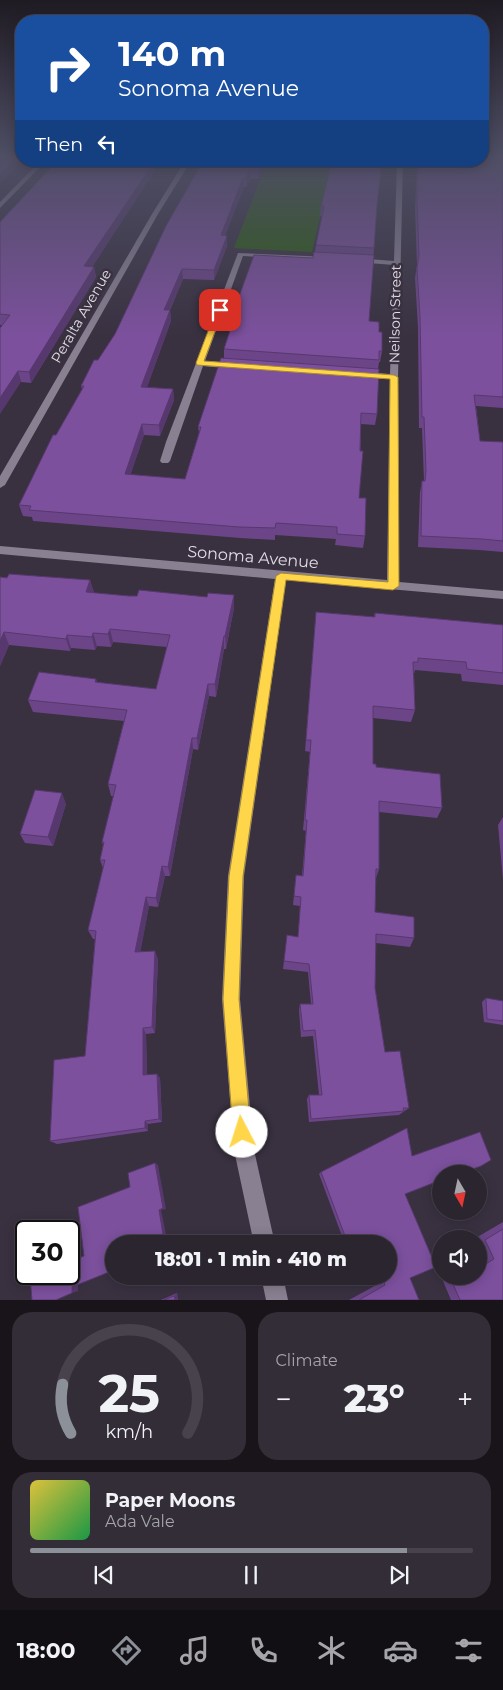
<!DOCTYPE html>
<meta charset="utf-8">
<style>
:root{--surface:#2b2530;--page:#332d38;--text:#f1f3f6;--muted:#a6a5ab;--line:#47424c;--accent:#8c9099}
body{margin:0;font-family:Montserrat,sans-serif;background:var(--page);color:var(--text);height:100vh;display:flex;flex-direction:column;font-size:19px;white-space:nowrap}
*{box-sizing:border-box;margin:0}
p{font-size:16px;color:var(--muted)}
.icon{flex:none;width:28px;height:28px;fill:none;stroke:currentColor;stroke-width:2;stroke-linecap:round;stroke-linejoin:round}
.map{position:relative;height:1300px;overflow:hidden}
.drawer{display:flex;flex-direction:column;gap:12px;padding:12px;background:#18141a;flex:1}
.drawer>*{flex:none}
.guide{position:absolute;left:15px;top:15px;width:474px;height:152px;border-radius:20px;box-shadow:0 2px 12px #0003,0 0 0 1px var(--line);background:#1a4fa0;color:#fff;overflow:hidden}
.needle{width:32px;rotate:171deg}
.tools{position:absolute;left:432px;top:1165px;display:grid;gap:10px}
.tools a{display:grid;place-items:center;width:55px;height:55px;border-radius:50%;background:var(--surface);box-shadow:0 2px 12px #0003,0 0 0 1px var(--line);font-size:25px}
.speed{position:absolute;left:15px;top:1220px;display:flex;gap:10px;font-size:25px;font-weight:700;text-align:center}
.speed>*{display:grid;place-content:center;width:65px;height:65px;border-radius:50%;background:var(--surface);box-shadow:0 2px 12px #0003,0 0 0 1px var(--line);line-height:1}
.speed .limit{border:2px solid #111;border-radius:8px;background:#fff;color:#111}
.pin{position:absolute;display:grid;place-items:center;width:42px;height:42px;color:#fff;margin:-21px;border-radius:10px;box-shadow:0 2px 8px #0006}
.me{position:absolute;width:55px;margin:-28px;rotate:355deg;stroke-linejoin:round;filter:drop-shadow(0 0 4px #0008)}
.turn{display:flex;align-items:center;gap:18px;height:105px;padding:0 20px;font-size:22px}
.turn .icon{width:65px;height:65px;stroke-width:2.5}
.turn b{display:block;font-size:35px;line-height:42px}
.then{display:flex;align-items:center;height:48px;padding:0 20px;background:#0003;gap:10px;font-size:19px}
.big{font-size:38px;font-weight:800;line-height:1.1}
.drawer .tile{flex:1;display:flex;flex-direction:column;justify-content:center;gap:8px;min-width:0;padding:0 18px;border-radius:20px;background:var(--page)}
.drawer .dial{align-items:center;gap:0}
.dial svg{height:130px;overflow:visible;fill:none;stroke:var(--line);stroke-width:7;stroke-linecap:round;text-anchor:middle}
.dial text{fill:var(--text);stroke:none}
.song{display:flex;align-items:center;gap:15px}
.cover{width:60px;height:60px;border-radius:8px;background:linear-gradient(135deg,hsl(50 70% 55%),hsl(140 70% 35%))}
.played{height:5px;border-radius:2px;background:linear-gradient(90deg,var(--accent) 85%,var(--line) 85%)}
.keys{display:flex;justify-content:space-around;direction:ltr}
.heat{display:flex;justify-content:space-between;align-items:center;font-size:28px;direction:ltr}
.drawer .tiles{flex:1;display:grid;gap:12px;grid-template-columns:1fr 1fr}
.tile:last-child{grid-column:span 2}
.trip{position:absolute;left:105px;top:1235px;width:292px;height:50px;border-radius:25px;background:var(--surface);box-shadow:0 2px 12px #0003,0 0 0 1px var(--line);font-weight:800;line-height:50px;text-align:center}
.tab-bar{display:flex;height:80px;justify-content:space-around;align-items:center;background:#110f13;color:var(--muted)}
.tab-bar .icon{width:35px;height:35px}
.tab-bar .selected{color:var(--accent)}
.tab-bar b{font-size:22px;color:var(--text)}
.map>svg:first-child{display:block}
</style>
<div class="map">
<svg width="503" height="1300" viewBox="0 0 503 1300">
<rect width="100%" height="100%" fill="#393140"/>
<polygon fill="#2a5d0c" points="267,161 333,161 312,252 234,248"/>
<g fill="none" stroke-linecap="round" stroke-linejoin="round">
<g fill="#898091" fill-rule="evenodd">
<polygon points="40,161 46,161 0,208 0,202"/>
<polygon points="185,161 191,161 158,214 5,485 0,488 0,476 152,214"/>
<polygon points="397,161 403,161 398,377 399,582 503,591 503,599 286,580 244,876 240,999 254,1150 275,1244 254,1244 234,1150 222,999 228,876 275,579 0,554 0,546 387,580 390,379 362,378 358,375 362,372 390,374 394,265 356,262 353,260 356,258 394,261"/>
<polygon points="238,253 329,257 332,259 329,261 243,256 205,361 235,363 239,366 235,369 203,366 170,461 168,463 162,463 160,461 166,442"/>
<polygon points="261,1276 283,1276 288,1300 266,1300"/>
</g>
</g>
<g fill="#6b4587">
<polygon points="482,156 503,156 503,408 476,406 480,441 503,442 503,552 479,550 418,547 420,492 422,481 424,481 422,428 419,428 418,327 415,278 417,265 415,209 417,161 482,161"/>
<polygon points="57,161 161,161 92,267 94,267 96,277 31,383 21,382 2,325 0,325 0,222"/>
<polygon points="203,161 265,161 259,179 250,179 246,187 244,187 225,236 227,246 214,280 183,279 170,310 171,321 147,387 173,389 174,400 160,436 144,435 130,475 185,479 199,433 198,427 224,358 224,349 236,310 236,305 313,258 315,252 316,245 322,216 320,216 321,206 377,205 369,321 379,332 382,351 380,362 379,362 378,369 377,414 375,425 361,424 359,498 365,536 363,548 335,545 336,539 275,535 275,540 240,538 33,521 32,517 23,516 19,505 82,389 81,386 115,334"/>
<polygon points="0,577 90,580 94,593 129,596 207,597 234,595 234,608 226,649 224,649 216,697 209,696 198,750 193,749 170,876 165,876 158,907 149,906 140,952 158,959 155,1033 146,1034 147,1075 160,1078 162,1122 148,1124 148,1131 57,1144 50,1141 85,1056 95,939 93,939 88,930 103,868 100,860 103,845 102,842 114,796 111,796 108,784 124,721 33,712 28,700 96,679 97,683 156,689 167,647 113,642 111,647 97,646 95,650 71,648 70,651 9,645 0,666"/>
<polygon points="375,613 503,625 503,685 462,681 461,674 415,670 414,674 415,710 411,722 373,718 373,764 376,767 442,808 437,818 379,812 379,869 376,878 375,912 414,938 410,947 376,943 375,988 385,1052 409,1108 399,1115 309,1122 307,1099 309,1095 319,1095 313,1036 301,1037 299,1010 300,1004 311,1004 308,972 283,969 287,935 298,937 300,906 293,905 296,875 302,876 306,831 303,830 310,752 305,751 315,625 374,617"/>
<polygon points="66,804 53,846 25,843 20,834"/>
<polygon points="503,817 503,880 498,825"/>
<polygon points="486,998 503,1001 503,1025 484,1022 482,1002"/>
<polygon points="321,1172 405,1194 410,1278 419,1300 349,1300 380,1283 377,1276 389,1276 389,1244 365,1244 363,1240 356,1244 345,1244 319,1174"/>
<polygon points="503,1222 503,1300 451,1300 443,1281 450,1276 479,1276 479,1259 482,1257 479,1250 479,1239 474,1239"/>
<polygon points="177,1293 178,1300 161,1300"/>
</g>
<g fill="#57386e">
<polygon points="19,156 21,156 21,161 23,161 0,183 0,174"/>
<polygon points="155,161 161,161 86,276 84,266"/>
<polygon points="262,161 265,161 259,179 259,170"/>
<polygon points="250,169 250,179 246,187 246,178"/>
<polygon points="243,178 244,187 221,245 221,235"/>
<polygon points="227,236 227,246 214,280 214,270"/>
<polygon points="94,267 96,277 31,383 29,372"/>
<polygon points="182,269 183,279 165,320 164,310"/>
<polygon points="170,310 171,321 143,398 141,387"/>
<polygon points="18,371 21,382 0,414 0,398"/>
<polygon points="173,389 174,400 160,436 159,425"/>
<polygon points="142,424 144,435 127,486 125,474"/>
<polygon points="90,580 94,593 86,592"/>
<polygon points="234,595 234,608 226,649 225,636"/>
<polygon points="110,629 113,642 111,647 108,634"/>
<polygon points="4,632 9,645 0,666 0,641"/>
<polygon points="93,633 97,646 95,650 92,637"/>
<polygon points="67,635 71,648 70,651 66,639"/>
<polygon points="224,636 224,649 216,697 215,684"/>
<polygon points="208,684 209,696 198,750 197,738"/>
<polygon points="192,738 193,749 170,876 168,867"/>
<polygon points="62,793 66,804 53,846 48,837"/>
<polygon points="162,866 165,876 158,907 156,898"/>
<polygon points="146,897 149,906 139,960 135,952"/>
<polygon points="155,951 158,959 155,1033 152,1027"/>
<polygon points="143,1028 146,1034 147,1080 143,1075"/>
<polygon points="157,1074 160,1078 162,1122 159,1119"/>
<polygon points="145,1121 148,1124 148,1131 145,1128"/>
<polygon points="155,1163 158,1165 166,1209 161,1210 166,1234 154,1238 155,1244 152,1244 151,1238 159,1210"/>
<polygon points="78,1285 78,1291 72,1293 72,1287"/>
<polygon points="177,1293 178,1300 175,1300 174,1296"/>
</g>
<g fill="#7c509d" stroke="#57386e">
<polygon points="0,156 19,156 0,174"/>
<polygon points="482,156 495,156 503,157 503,397 474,395 480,441 503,442 503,541 482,539 421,536 422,481 425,481 426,471 424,417 422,417 420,317 417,268 419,256 417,200 418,161 482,161"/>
<polygon points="57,161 155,161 84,266 94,267 29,372 18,371 0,398 0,328 10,315 0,314 0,222"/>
<polygon points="203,161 262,161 259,170 250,169 246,178 243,178 221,235 227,236 214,270 182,269 164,310 170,310 141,387 173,389 159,425 142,424 125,474 185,479 201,427 198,427 221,358 379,369 377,414 361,413 360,451 363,451 359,498 366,498 365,536 337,534 337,527 276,523 275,528 239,527 29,510 31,506 19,505 53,435 56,435 84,386 81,386 94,360 98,360 115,334 166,226"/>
<polygon points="332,161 382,161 377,205 374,248 316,245 324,206 321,206"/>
<polygon points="314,252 374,255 369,321 379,322 379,332 382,332 382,351 379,351 379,360 224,349 238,306 236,305 254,255 313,258"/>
<polygon points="9,574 90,580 86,592 129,596 137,596 139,590 207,597 208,593 234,595 225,636 224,636 215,684 208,684 197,738 192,738 168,867 162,866 156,898 146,897 135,952 155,951 152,1027 143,1028 143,1075 157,1074 159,1119 145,1121 145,1128 50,1141 54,1060 85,1056 96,931 88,930 105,860 100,860 104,842 102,842 116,785 108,784 127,710 28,700 39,672 96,679 95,682 156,689 170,635 110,629 108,634 93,633 92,637 67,635 66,639 4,632 0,641 0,577 7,578"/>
<polygon points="316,612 375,617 375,613 503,625 503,673 467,669 466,662 418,658 418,662 413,662 415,710 373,706 373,764 376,764 376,767 440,774 442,808 379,801 379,869 376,869 375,912 414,917 414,938 376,934 375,988 385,1052 400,1051 409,1108 403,1108 404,1111 311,1119 309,1095 322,1095 315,1030 303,1031 300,1004 313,1004 309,964 284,961 287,935 298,937 301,897 294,896 296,875 303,876 307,820 305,820 311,740 306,740"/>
<polygon points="35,790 62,793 48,837 20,834"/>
<polygon points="486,998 503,1001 503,1021 487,1019"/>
<polygon points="407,1128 412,1156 480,1132 491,1160 481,1166 459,1174 441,1174 441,1180 405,1194 436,1267 410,1278 419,1300 359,1300 385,1285 382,1276 389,1276 389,1244 369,1244 367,1238 356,1244 348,1244 321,1172"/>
<polygon points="155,1163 163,1208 159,1210 163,1234 151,1238 152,1244 114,1244 114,1270 72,1287 72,1293 56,1300 32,1300 30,1277 39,1274 69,1274 69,1262 84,1256 78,1207 130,1187 128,1173"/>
<polygon points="503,1229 503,1300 460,1300 453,1284 465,1276 479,1276 479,1268 494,1259 485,1240"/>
<polygon points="174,1296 175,1300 164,1300"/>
</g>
<linearGradient id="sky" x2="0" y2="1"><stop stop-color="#1f1b23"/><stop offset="0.46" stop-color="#4e4e64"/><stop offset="1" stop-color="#4e4e64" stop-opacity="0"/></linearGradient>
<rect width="503" height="338" fill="url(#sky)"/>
<polygon fill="#ffd54a" stroke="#a68a30" points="220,308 223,310 204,361 394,375 398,377 399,586 393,590 286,580 243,876 239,999 251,1132 249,1138 242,1140 236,1138 233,1132 223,999 229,876 276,576 281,573 388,582 390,379 197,365 196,363 216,310"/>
<g text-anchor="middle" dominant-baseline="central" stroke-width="5" stroke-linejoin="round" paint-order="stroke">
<g font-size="14" fill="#e1dce5" stroke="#393140">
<text transform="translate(395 314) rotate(-89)">Neilson Street</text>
<text transform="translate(81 316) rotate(-60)">Peralta Avenue</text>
</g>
<g font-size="16" fill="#e1dce5" stroke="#393140">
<text transform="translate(253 557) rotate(5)">Sonoma Avenue</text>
</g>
</g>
</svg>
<div class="tools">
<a><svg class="needle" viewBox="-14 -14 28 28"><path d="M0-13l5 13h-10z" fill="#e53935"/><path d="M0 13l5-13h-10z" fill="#a6a5ab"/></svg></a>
<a><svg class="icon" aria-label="sound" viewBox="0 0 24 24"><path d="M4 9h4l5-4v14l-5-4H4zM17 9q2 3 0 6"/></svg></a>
</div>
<div class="speed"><div class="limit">30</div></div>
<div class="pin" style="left:220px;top:310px;background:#d93025"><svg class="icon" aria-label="arrive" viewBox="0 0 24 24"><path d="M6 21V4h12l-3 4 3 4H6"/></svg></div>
<svg class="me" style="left:242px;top:1132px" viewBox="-20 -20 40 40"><circle r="19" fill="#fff"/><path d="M0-13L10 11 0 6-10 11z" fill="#ffd54a"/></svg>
<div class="trip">18:01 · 1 min · 410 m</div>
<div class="guide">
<div class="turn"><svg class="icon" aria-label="right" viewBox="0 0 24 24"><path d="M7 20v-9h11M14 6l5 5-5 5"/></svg><div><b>140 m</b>Sonoma Avenue</div></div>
<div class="then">Then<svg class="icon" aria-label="left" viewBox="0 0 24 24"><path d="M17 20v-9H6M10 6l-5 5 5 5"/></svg></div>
</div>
</div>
<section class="drawer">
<div class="tiles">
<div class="tile dial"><svg viewBox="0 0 100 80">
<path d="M14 69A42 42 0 1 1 86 69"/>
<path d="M14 69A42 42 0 0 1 9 39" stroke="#8c9099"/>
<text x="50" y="56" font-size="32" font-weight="700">25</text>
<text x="50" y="72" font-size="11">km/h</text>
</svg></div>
<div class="tile"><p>Climate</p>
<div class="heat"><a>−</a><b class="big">23°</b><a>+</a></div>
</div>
<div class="tile">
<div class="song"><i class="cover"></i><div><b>Paper Moons</b><p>Ada Vale</p></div></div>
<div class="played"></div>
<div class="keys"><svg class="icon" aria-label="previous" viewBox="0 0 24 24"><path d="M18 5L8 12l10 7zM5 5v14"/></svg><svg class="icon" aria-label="pause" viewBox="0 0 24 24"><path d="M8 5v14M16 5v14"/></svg><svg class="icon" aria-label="next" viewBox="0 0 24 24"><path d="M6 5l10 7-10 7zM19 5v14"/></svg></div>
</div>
</div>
</section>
<nav class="tab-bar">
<b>18:00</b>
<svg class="icon selected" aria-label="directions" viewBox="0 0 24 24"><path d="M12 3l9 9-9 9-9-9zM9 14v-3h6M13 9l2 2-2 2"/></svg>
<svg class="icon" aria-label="music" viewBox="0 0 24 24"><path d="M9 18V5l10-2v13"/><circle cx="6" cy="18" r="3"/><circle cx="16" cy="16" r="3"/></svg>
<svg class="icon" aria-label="phone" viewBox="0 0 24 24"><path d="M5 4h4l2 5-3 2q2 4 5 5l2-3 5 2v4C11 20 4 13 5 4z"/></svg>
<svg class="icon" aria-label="climate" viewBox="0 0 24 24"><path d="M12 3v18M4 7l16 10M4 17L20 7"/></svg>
<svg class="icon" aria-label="car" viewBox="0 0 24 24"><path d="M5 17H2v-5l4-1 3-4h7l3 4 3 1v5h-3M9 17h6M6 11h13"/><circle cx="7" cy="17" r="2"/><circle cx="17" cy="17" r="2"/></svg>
<svg class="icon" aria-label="filters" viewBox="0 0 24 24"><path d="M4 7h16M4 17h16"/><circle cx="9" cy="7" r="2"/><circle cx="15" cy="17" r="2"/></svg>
</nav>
